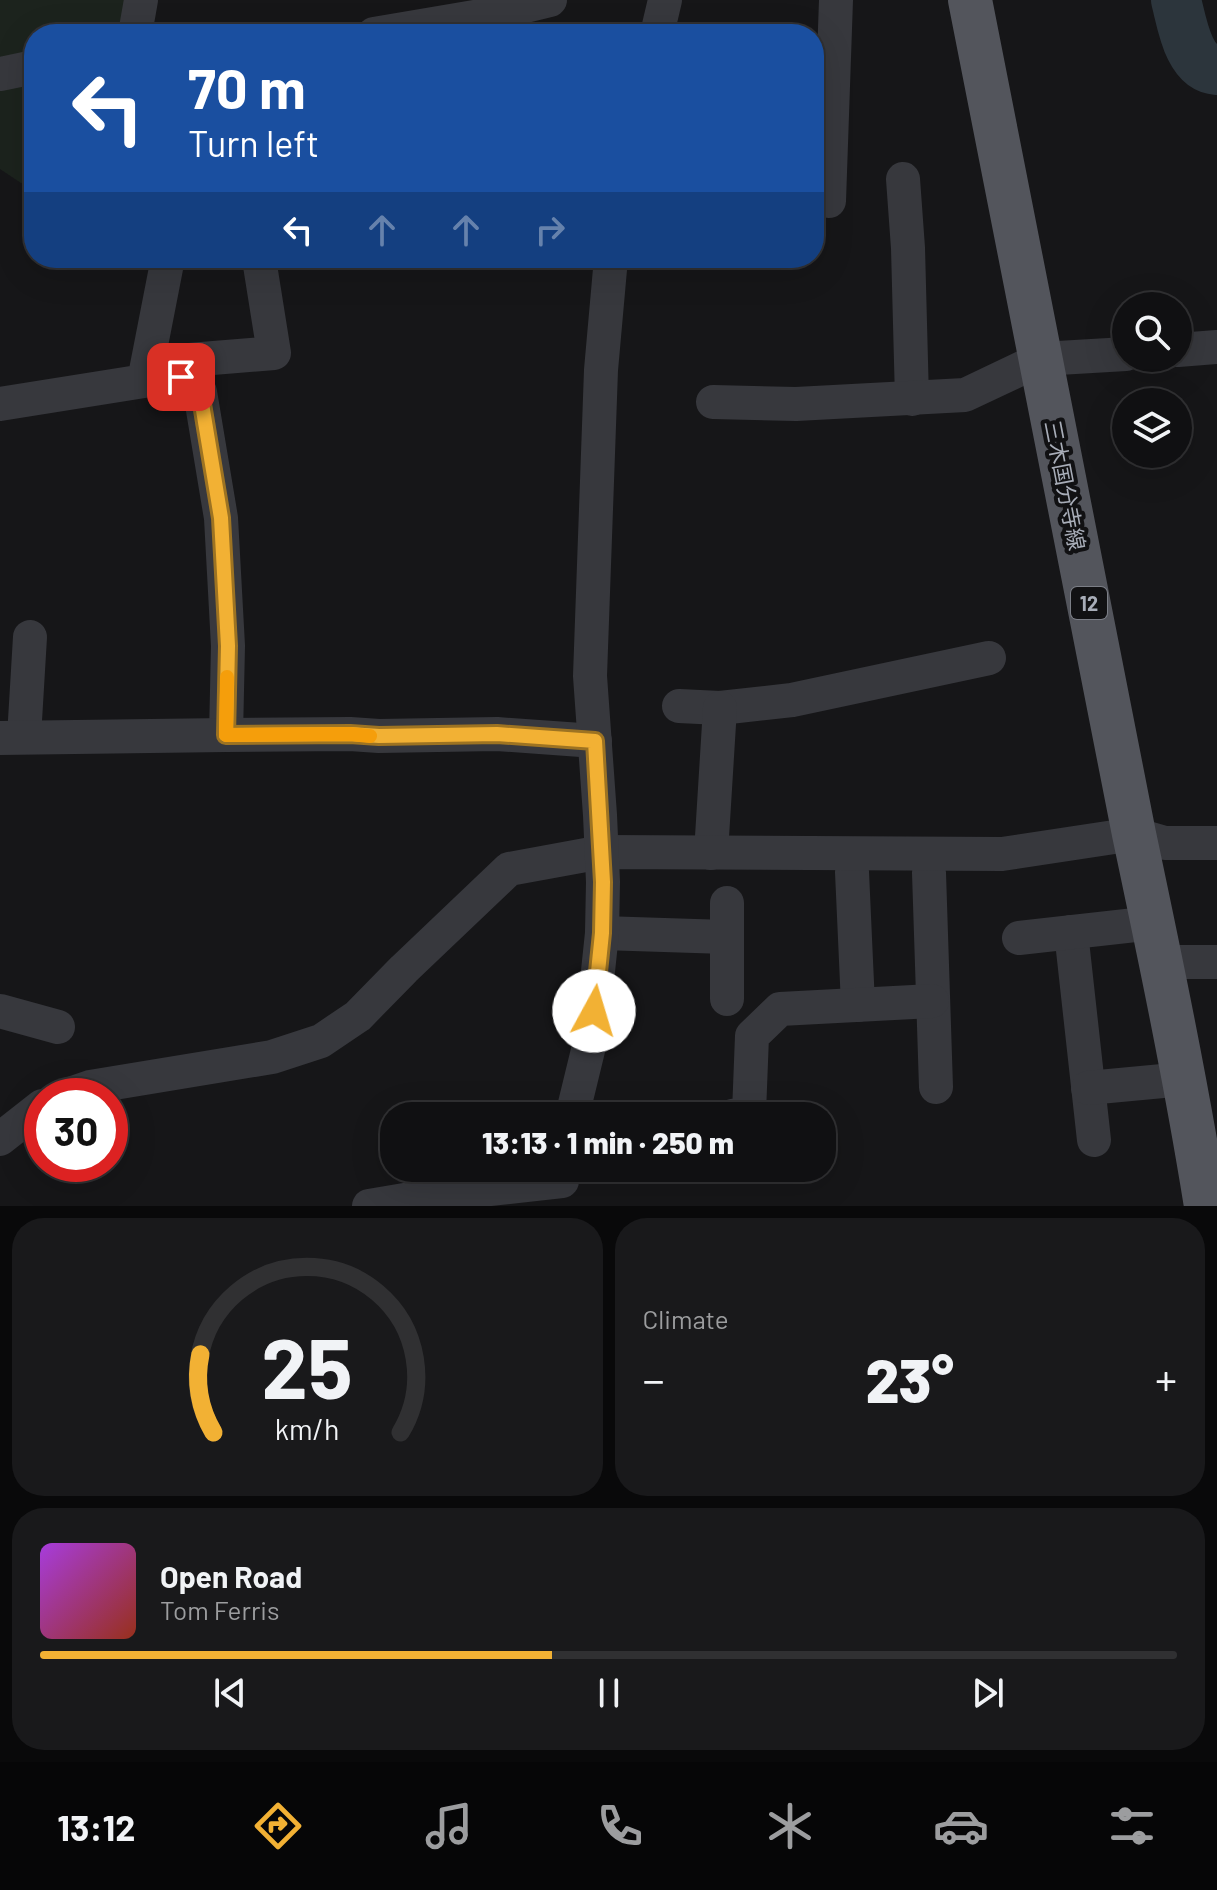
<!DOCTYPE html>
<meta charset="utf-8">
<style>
:root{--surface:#101012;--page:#19191b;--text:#f1f3f6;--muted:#9c9d9f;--line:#303032;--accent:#f2b134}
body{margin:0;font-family:Barlow,"Noto Sans JP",sans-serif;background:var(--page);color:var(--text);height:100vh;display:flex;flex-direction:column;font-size:30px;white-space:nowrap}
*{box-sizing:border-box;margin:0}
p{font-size:26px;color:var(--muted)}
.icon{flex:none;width:44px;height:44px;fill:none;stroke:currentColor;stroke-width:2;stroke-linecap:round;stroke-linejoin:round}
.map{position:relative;height:1206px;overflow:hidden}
.drawer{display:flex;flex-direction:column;gap:12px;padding:12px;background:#09090a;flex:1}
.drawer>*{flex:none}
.guide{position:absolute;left:24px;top:24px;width:800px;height:244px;border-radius:32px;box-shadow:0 8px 32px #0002,0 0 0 2px var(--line);background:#1a4fa0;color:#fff;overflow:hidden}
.fabs{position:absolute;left:1112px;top:292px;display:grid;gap:16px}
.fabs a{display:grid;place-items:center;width:80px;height:80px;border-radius:50%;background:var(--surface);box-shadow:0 8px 32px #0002,0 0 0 2px var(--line);font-size:40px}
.speed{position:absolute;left:24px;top:1078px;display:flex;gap:16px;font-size:40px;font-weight:700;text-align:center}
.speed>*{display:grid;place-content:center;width:104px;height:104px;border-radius:50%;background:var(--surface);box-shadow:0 8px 32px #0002,0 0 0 2px var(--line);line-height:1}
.speed .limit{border:12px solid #d22;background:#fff;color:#111}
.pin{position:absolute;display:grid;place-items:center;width:68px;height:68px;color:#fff;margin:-34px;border-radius:16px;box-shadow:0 4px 12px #0006}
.me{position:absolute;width:88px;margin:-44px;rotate:6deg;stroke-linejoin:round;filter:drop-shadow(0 0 6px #0008)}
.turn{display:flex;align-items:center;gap:28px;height:168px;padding:0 32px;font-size:36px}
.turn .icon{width:104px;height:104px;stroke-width:2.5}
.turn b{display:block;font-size:56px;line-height:68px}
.lanes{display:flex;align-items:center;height:76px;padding:0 32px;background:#0003;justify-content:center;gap:40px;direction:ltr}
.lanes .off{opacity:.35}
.big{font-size:60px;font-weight:800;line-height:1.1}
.drawer .tile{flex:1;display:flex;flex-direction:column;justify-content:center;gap:12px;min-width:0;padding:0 28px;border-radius:32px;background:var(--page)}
.drawer .dial{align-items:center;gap:0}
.dial svg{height:208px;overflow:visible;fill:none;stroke:var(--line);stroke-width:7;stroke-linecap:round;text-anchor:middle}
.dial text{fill:var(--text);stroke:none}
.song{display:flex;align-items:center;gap:24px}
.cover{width:96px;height:96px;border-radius:12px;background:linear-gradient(135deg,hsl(280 70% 55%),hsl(10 70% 35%))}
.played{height:8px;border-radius:4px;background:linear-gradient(90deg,var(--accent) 45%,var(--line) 45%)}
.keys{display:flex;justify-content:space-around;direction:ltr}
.heat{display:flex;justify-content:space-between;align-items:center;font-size:44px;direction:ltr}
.drawer .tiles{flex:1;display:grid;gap:12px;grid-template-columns:1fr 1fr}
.tile:last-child{grid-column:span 2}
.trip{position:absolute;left:380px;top:1102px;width:456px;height:80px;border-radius:32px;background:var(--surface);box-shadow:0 8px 32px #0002,0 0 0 2px var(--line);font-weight:800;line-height:80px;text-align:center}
.menu{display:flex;height:128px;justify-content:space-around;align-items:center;background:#060607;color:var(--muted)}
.menu .icon{width:56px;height:56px}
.menu .on{color:var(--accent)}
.menu b{font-size:36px;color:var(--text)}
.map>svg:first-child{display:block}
</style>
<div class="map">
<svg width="1217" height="1206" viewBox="0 0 1217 1206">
<rect width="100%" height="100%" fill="#161618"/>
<polygon fill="#1c231d" points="0,0 132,0 124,34 34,34 34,112 30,141 34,146 34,182 21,183 0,169"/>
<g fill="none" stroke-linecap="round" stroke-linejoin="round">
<path stroke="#2c353c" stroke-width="50" d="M1176 0C1182 23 1188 68 1217 70"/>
<g stroke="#37383d" stroke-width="34">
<polyline points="135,34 141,0"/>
<polyline points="374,34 492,14 550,0"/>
<polyline points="657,34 665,0"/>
<polyline points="0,74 34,67"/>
<polyline points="903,179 908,248 912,399"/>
<polyline points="829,201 836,0"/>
<polyline points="1178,350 1217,347"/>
<polyline points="161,362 200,392 221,518 228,646 226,735"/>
<polyline points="152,363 274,353 259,259 266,258"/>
<polyline points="713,402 796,404 965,395 1041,359 1126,354"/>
<polyline points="0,404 144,381 168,258"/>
<polyline points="679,706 720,708 792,700 989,658"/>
<polyline points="24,737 30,637"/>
<polyline points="0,738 226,735 350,734 379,736 497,734 595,741"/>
<polyline points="711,853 720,708"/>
<polyline points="852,872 858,1005"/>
<polyline points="929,873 936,1087"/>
<polyline points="1071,932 1094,1140"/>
<polyline points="602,933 726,937"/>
<polyline points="1019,938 1153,923"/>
<polyline points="1161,962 1217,962"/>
<polyline points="727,999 727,903"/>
<polyline points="0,1011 58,1027"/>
<polyline points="1088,1088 1184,1079"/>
<polyline points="64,1096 90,1087 272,1057 321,1041 358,1016 404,969 509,869 602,852 1002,854 1134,834 1165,843 1217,843"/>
<polyline points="572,1116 591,1038 602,933 603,882 600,815 590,676 601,370 611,258"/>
<polyline points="732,1116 749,1113 752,1036 780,1009 932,1001"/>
<polyline points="0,1139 42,1106"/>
<polyline points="369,1206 428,1196 562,1181"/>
</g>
<path stroke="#53555c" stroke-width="44" d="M970 0 1134 834C1160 957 1186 1081 1206 1206"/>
</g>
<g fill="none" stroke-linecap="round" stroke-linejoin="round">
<defs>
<polyline id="route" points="181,377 200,392 221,518 228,646 226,735 350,734 379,736 497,734 595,741 603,882 602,933 594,1011"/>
</defs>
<use href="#route" stroke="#9d7322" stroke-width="20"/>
<use href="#route" stroke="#f2b134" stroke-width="14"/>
<polyline stroke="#f59e0b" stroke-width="14" points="227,677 226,735 350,734 370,736"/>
</g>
<g text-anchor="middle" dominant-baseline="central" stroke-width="8" stroke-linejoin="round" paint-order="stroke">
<rect fill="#111113" stroke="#7b7e86" stroke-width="2" x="1071" y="587" width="36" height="32" rx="6"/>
<g font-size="20" font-weight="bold" fill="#a8adb8">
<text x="1089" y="603">12</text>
</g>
<g font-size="22" fill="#a8adb8" stroke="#111113">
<text transform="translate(1066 485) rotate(79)">三木国分寺線</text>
</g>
</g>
</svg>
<div class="fabs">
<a><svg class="icon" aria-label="search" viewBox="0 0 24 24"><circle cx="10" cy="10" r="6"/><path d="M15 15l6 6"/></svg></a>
<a><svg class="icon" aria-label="layers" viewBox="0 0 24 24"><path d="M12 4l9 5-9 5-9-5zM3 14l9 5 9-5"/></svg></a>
</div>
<div class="speed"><div class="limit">30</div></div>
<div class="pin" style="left:181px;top:377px;background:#d93025"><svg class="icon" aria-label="arrive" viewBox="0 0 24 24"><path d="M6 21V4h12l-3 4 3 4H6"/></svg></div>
<svg class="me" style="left:594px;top:1011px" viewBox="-20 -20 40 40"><circle r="19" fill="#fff"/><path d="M0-13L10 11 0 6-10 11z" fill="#f2b134"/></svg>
<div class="trip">13:13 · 1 min · 250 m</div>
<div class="guide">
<div class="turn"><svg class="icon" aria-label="left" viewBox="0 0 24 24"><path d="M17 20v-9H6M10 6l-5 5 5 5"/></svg><div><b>70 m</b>Turn left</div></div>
<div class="lanes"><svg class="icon" aria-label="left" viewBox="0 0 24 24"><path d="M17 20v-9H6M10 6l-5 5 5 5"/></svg><svg class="icon off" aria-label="ahead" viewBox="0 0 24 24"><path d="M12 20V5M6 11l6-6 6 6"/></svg><svg class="icon off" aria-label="ahead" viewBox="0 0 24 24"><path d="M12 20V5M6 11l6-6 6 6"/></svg><svg class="icon off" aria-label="right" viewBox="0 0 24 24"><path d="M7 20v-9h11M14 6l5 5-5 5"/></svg></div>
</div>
</div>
<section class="drawer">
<div class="tiles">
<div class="tile dial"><svg viewBox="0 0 100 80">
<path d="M14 69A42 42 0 1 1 86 69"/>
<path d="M14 69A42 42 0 0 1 9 39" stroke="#f2b134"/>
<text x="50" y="56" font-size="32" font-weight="700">25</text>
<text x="50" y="72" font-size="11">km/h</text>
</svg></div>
<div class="tile"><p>Climate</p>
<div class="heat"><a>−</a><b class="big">23°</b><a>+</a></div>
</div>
<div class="tile">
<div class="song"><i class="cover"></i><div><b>Open Road</b><p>Tom Ferris</p></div></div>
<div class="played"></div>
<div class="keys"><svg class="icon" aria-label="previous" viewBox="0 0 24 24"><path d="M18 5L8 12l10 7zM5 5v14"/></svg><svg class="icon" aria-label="pause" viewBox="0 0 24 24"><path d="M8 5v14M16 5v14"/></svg><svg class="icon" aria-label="next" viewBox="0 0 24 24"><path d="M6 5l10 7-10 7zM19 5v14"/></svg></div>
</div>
</div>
</section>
<nav class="menu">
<b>13:12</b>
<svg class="icon on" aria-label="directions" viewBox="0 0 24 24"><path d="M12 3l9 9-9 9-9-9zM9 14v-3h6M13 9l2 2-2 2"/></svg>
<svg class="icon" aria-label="music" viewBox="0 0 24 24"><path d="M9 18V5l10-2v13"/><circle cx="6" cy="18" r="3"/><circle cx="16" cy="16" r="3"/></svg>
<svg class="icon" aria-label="phone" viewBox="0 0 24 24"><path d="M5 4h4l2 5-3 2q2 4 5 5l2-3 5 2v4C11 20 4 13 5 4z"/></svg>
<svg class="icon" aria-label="climate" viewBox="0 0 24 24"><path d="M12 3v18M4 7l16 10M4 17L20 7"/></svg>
<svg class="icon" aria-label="car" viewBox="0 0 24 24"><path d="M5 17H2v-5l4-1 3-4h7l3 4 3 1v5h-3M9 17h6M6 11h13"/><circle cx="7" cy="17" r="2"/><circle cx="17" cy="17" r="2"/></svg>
<svg class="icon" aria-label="filters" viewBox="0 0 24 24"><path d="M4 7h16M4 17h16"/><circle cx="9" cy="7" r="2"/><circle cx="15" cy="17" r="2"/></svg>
</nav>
